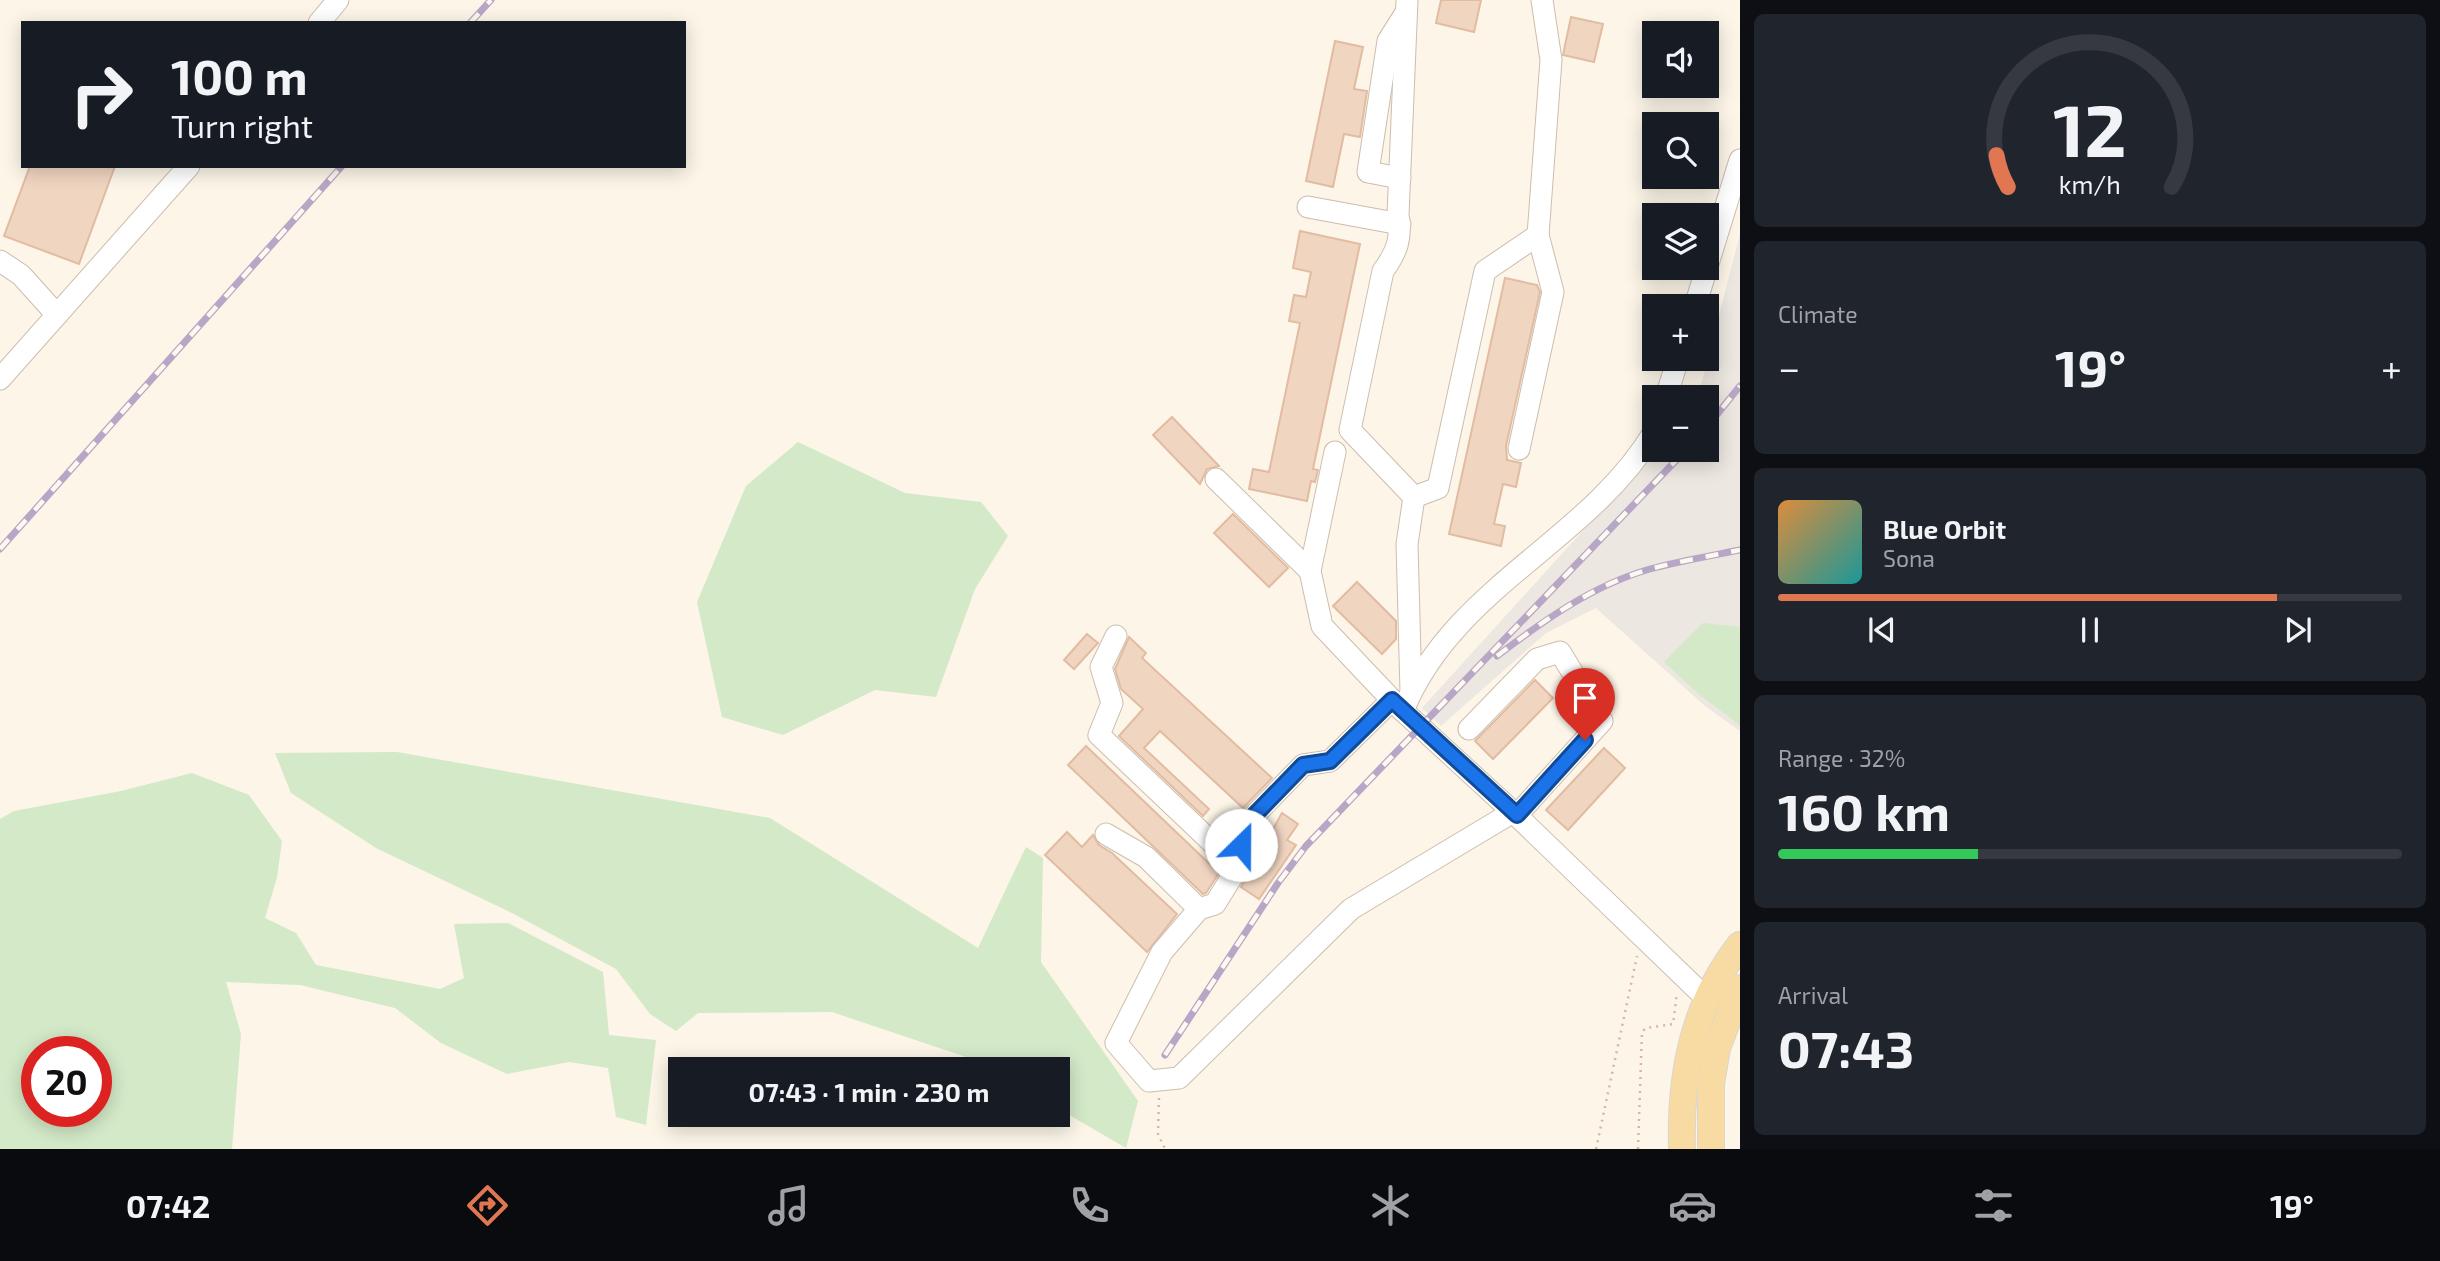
<!DOCTYPE html>
<meta charset="utf-8">
<style>
:root{--surface:#171b24;--page:#20242c;--text:#f1f3f6;--muted:#9ea1a6;--line:#363941;--accent:#e17752}
body{margin:0;font-family:"Exo 2",sans-serif;background:var(--page);color:var(--text);height:100vh;display:flex;flex-direction:column;font-size:26px;white-space:nowrap}
*{box-sizing:border-box;margin:0}
p{font-size:23px;color:var(--muted)}
.icon{flex:none;width:38px;height:38px;fill:none;stroke:currentColor;stroke-width:2;stroke-linecap:round;stroke-linejoin:round}
.map{position:relative;flex:1;overflow:hidden}
.details{display:flex;flex-direction:column;gap:14px;padding:14px;background:#0d0f14;width:700px}
.details>*{flex:none}
.guide{position:absolute;left:21px;top:21px;width:665px;height:147px;border-radius:0px;box-shadow:0 4px 18px #0003;background:#171b24;color:var(--text);overflow:hidden}
.fabs{position:absolute;left:1642px;top:21px;display:grid;gap:14px}
.fabs a{display:grid;place-items:center;width:77px;height:77px;border-radius:0px;background:var(--surface);box-shadow:0 4px 18px #0003;font-size:35px}
.speed{position:absolute;left:21px;top:1036px;display:flex;gap:14px;font-size:35px;font-weight:700;text-align:center}
.speed>*{display:grid;place-content:center;width:91px;height:91px;border-radius:50%;background:var(--surface);box-shadow:0 4px 18px #0003;line-height:1}
.speed .limit{border:10px solid #d22;background:#fff;color:#111}
.pin{position:absolute;display:grid;place-items:center;width:60px;height:60px;color:#fff;margin:-72px -30px;border-radius:50% 50% 50% 0;rotate:-45deg;box-shadow:0 0 7px #0007}
.pin .icon{rotate:45deg}
.me{position:absolute;width:77px;margin:-38px;rotate:23deg;stroke-linejoin:round;filter:drop-shadow(0 0 5px #0008)}
.turn{display:flex;align-items:center;gap:24px;height:147px;padding:0 35px;font-size:32px}
.turn .icon{width:91px;height:91px;stroke-width:2.5}
.turn b{display:block;font-size:49px;line-height:60px}
.big{font-size:52px;font-weight:700;line-height:1.1}
.details .tile{flex:1;display:flex;flex-direction:column;justify-content:center;gap:10px;min-width:0;padding:0 24px;border-radius:10px;background:var(--page)}
.details .dial{align-items:center;gap:0}
.dial svg{height:182px;overflow:visible;fill:none;stroke:var(--line);stroke-width:7;stroke-linecap:round;text-anchor:middle}
.dial text{fill:var(--text);stroke:none}
.song{display:flex;align-items:center;gap:21px}
.cover{width:84px;height:84px;border-radius:10px;background:linear-gradient(135deg,hsl(30 70% 55%),hsl(180 70% 35%))}
.played{height:7px;border-radius:4px;background:linear-gradient(90deg,var(--accent) 80%,var(--line) 80%)}
.keys{display:flex;justify-content:space-around;direction:ltr}
.heat{display:flex;justify-content:space-between;align-items:center;font-size:38px;direction:ltr}
.charge{height:10px;border-radius:5px;background:linear-gradient(90deg,#34c759 32%,var(--line) 0)}
.trip{position:absolute;left:668px;top:1057px;width:402px;height:70px;border-radius:0px;background:var(--surface);box-shadow:0 4px 18px #0003;font-weight:700;line-height:70px;text-align:center}
.dock{display:flex;height:112px;justify-content:space-around;align-items:center;background:#090b0e;color:var(--muted)}
.dock .icon{width:49px;height:49px}
.dock .selected{color:var(--accent)}
.dock b{font-size:32px;color:var(--text)}
main{display:flex;flex:1;min-height:0}
.map>svg:first-child{display:block}
</style>
<main>
<div class="map">
<svg width="1740" height="1149" viewBox="0 0 1740 1149">
<rect width="100%" height="100%" fill="#fcf5e8"/>
<polygon fill="#ede7e1" points="1740,234 1740,731 1705,706 1596,608 1546,633 1441,726 1422,708 1656,450 1706,450 1706,397 1698,397"/>
<g fill="#d3e9c7" fill-rule="evenodd">
<polygon points="798,442 905,493 981,502 1008,536 975,589 936,697 875,690 783,735 722,717 697,602 746,486"/>
<polygon points="1703,623 1740,627 1740,725 1701,696 1664,662"/>
<polygon points="397,752 770,818 978,948 1026,847 1043,858 1041,962 1138,1101 1126,1148 1059,1109 1059,1069 991,1069 975,1060 832,1012 698,1013 676,1031 650,1014 616,969 512,913 376,848 291,793 275,753"/>
<path d="M192 773 249 795 282 841 277 877 265 918 296 933 316 965 440 989 464 978 454 924 508 923 603 972 609 1035 656 1040 646 1125 616 1117 608 1068 569 1062 507 1074 441 1043 395 1008 300 985 226 982 241 1034 232 1149H0V819L14 811 121 791ZM37 1052H96V1111H37Z"/>
</g>
<g fill="#f0d5c1" stroke="#e2bca1" stroke-width="2">
<polygon points="1441,0 1481,0 1474,32 1436,23"/>
<polygon points="1571,17 1603,24 1594,62 1563,55"/>
<polygon points="1335,41 1363,47 1354,89 1367,91 1360,137 1344,134 1333,187 1306,181"/>
<polygon points="30,166 115,166 79,264 4,236"/>
<polygon points="1300,231 1360,244 1313,469 1318,470 1315,482 1311,481 1307,501 1249,489 1253,469 1269,472 1300,323 1289,321 1294,295 1306,297 1311,272 1293,268"/>
<polygon points="1505,278 1537,285 1540,292 1506,446 1507,460 1521,463 1516,487 1503,484 1494,524 1505,526 1501,546 1449,534"/>
<polygon points="1172,417 1219,466 1207,469 1200,484 1153,435"/>
<polygon points="1233,514 1288,568 1269,587 1214,533"/>
<polygon points="1357,582 1396,621 1396,639 1382,654 1333,606"/>
<polygon points="1087,634 1098,643 1074,669 1064,660"/>
<polygon points="1129,637 1146,653 1142,658 1272,778 1243,808 1160,731 1144,748 1209,809 1203,816 1119,736 1143,709 1121,689 1115,669"/>
<polygon points="1535,680 1553,698 1493,759 1475,741"/>
<polygon points="1086,746 1219,873 1206,893 1203,894 1068,765"/>
<polygon points="1604,748 1625,768 1568,830 1546,810"/>
<polygon points="1282,813 1298,824 1287,840 1296,845 1259,899 1241,887"/>
<polygon points="1067,832 1082,847 1093,835 1099,845 1112,853 1177,914 1147,952 1045,855"/>
</g>
<g fill="none" stroke-linecap="round" stroke-linejoin="round">
<defs>
<g id="minor">
<path d="M1407 0 1398 215C1402 238 1397 252 1383 271L1350 430 1414 497 1407 544 1411 692"/>
<polyline points="319,23 338,0"/>
<polyline points="1400,178 1368,172 1388,41 1405,14"/>
<polyline points="1308,207 1400,224"/>
<polyline points="0,261 21,275 57,315"/>
<polyline points="1695,306 1740,160"/>
<polyline points="0,379 189,166"/>
<polyline points="1666,397 1678,359"/>
<path d="M1654 432C1588 542 1453 587 1403 711L1513 812 1706 998"/>
<polyline points="1519,449 1553,292 1538,235"/>
<polyline points="1335,452 1310,571 1322,626 1392,700"/>
<polyline points="1216,479 1310,571"/>
<polyline points="1414,497 1438,488 1485,271 1538,235 1551,60 1542,0"/>
<polyline points="1116,636 1101,667 1112,703 1099,735 1220,850 1242,828"/>
<polyline points="1403,711 1392,700 1330,761 1303,765 1242,828 1241,862 1215,904 1199,909 1162,952 1116,1043 1149,1081 1179,1078 1351,909 1513,812"/>
<polyline points="1469,729 1537,659 1560,652 1602,721 1517,815"/>
<polyline points="1106,834 1146,857 1199,909"/>
</g>
<g id="major">
<path d="M1682 1149C1680 1074 1693 1005 1740 945"/>
<polyline points="1711,1149 1711,1084 1717,1048 1740,988"/>
</g>
</defs>
<use href="#minor" stroke="#cdbdae" stroke-width="23"/>
<use href="#major" stroke="#dbd5d1" stroke-width="28"/>
<g stroke="#d5b8a3" stroke-width="2.5" stroke-dasharray="2 5" stroke-linecap="butt">
<polyline points="1159,1098 1158,1134 1165,1149"/>
<polyline points="1596,1149 1637,956"/>
<polyline points="1638,1149 1642,1032 1646,1028 1673,1024 1677,993"/>
</g>
<use href="#minor" stroke="#fff" stroke-width="21"/>
<use href="#major" stroke="#f7dba3" stroke-width="26"/>
<defs>
<g id="rail">
<polyline points="470,23 491,0"/>
<polyline points="1706,428 1740,386"/>
<polyline points="0,549 342,166"/>
<path d="M1497 656C1543 621 1593 585 1650 569 1680 561 1710 556 1740 550"/>
<polyline points="1165,1055 1278,883 1306,846 1686,450"/>
</g>
</defs>
<use href="#rail" stroke="#b8a6c6" stroke-width="7"/>
<use href="#rail" stroke="#fef9ee" stroke-width="4.5" stroke-dasharray="13" stroke-linecap="butt"/>
</g>
<g fill="none" stroke-linecap="round" stroke-linejoin="round">
<defs>
<polyline id="route" points="1241,845 1242,828 1303,765 1330,761 1392,700 1517,815 1585,740"/>
</defs>
<use href="#route" stroke="#114b97" stroke-width="18"/>
<use href="#route" stroke="#1a73e8" stroke-width="12"/>
</g>
</svg>
<div class="fabs">
<a><svg class="icon" aria-label="sound" viewBox="0 0 24 24"><path d="M4 9h4l5-4v14l-5-4H4zM17 9q2 3 0 6"/></svg></a>
<a><svg class="icon" aria-label="search" viewBox="0 0 24 24"><circle cx="10" cy="10" r="6"/><path d="M15 15l6 6"/></svg></a>
<a><svg class="icon" aria-label="layers" viewBox="0 0 24 24"><path d="M12 4l9 5-9 5-9-5zM3 14l9 5 9-5"/></svg></a>
<a>+</a>
<a>−</a>
</div>
<div class="speed"><div class="limit">20</div></div>
<div class="pin" style="left:1585px;top:740px;background:#d93025"><svg class="icon" aria-label="arrive" viewBox="0 0 24 24"><path d="M6 21V4h12l-3 4 3 4H6"/></svg></div>
<svg class="me" style="left:1241px;top:845px" viewBox="-20 -20 40 40"><circle r="19" fill="#fff"/><path d="M0-13L10 11 0 6-10 11z" fill="#1a73e8"/></svg>
<div class="trip">07:43 · 1 min · 230 m</div>
<div class="guide">
<div class="turn"><svg class="icon" aria-label="right" viewBox="0 0 24 24"><path d="M7 20v-9h11M14 6l5 5-5 5"/></svg><div><b>100 m</b>Turn right</div></div>
</div>
</div>
<section class="details">
<div class="tile dial"><svg viewBox="0 0 100 80">
<path d="M14 69A42 42 0 1 1 86 69"/>
<path d="M14 69A42 42 0 0 1 9 55" stroke="#e17752"/>
<text x="50" y="56" font-size="32" font-weight="700">12</text>
<text x="50" y="72" font-size="11">km/h</text>
</svg></div>
<div class="tile"><p>Climate</p>
<div class="heat"><a>−</a><b class="big">19°</b><a>+</a></div>
</div>
<div class="tile">
<div class="song"><i class="cover"></i><div><b>Blue Orbit</b><p>Sona</p></div></div>
<div class="played"></div>
<div class="keys"><svg class="icon" aria-label="previous" viewBox="0 0 24 24"><path d="M18 5L8 12l10 7zM5 5v14"/></svg><svg class="icon" aria-label="pause" viewBox="0 0 24 24"><path d="M8 5v14M16 5v14"/></svg><svg class="icon" aria-label="next" viewBox="0 0 24 24"><path d="M6 5l10 7-10 7zM19 5v14"/></svg></div>
</div>
<div class="tile"><p>Range · 32%</p><b class="big">160 km</b><div class="charge"></div></div>
<div class="tile"><p>Arrival</p><b class="big">07:43</b></div>
</section>
</main>
<nav class="dock">
<b>07:42</b>
<svg class="icon selected" aria-label="directions" viewBox="0 0 24 24"><path d="M12 3l9 9-9 9-9-9zM9 14v-3h6M13 9l2 2-2 2"/></svg>
<svg class="icon" aria-label="music" viewBox="0 0 24 24"><path d="M9 18V5l10-2v13"/><circle cx="6" cy="18" r="3"/><circle cx="16" cy="16" r="3"/></svg>
<svg class="icon" aria-label="phone" viewBox="0 0 24 24"><path d="M5 4h4l2 5-3 2q2 4 5 5l2-3 5 2v4C11 20 4 13 5 4z"/></svg>
<svg class="icon" aria-label="climate" viewBox="0 0 24 24"><path d="M12 3v18M4 7l16 10M4 17L20 7"/></svg>
<svg class="icon" aria-label="car" viewBox="0 0 24 24"><path d="M5 17H2v-5l4-1 3-4h7l3 4 3 1v5h-3M9 17h6M6 11h13"/><circle cx="7" cy="17" r="2"/><circle cx="17" cy="17" r="2"/></svg>
<svg class="icon" aria-label="filters" viewBox="0 0 24 24"><path d="M4 7h16M4 17h16"/><circle cx="9" cy="7" r="2"/><circle cx="15" cy="17" r="2"/></svg>
<b>19°</b>
</nav>
